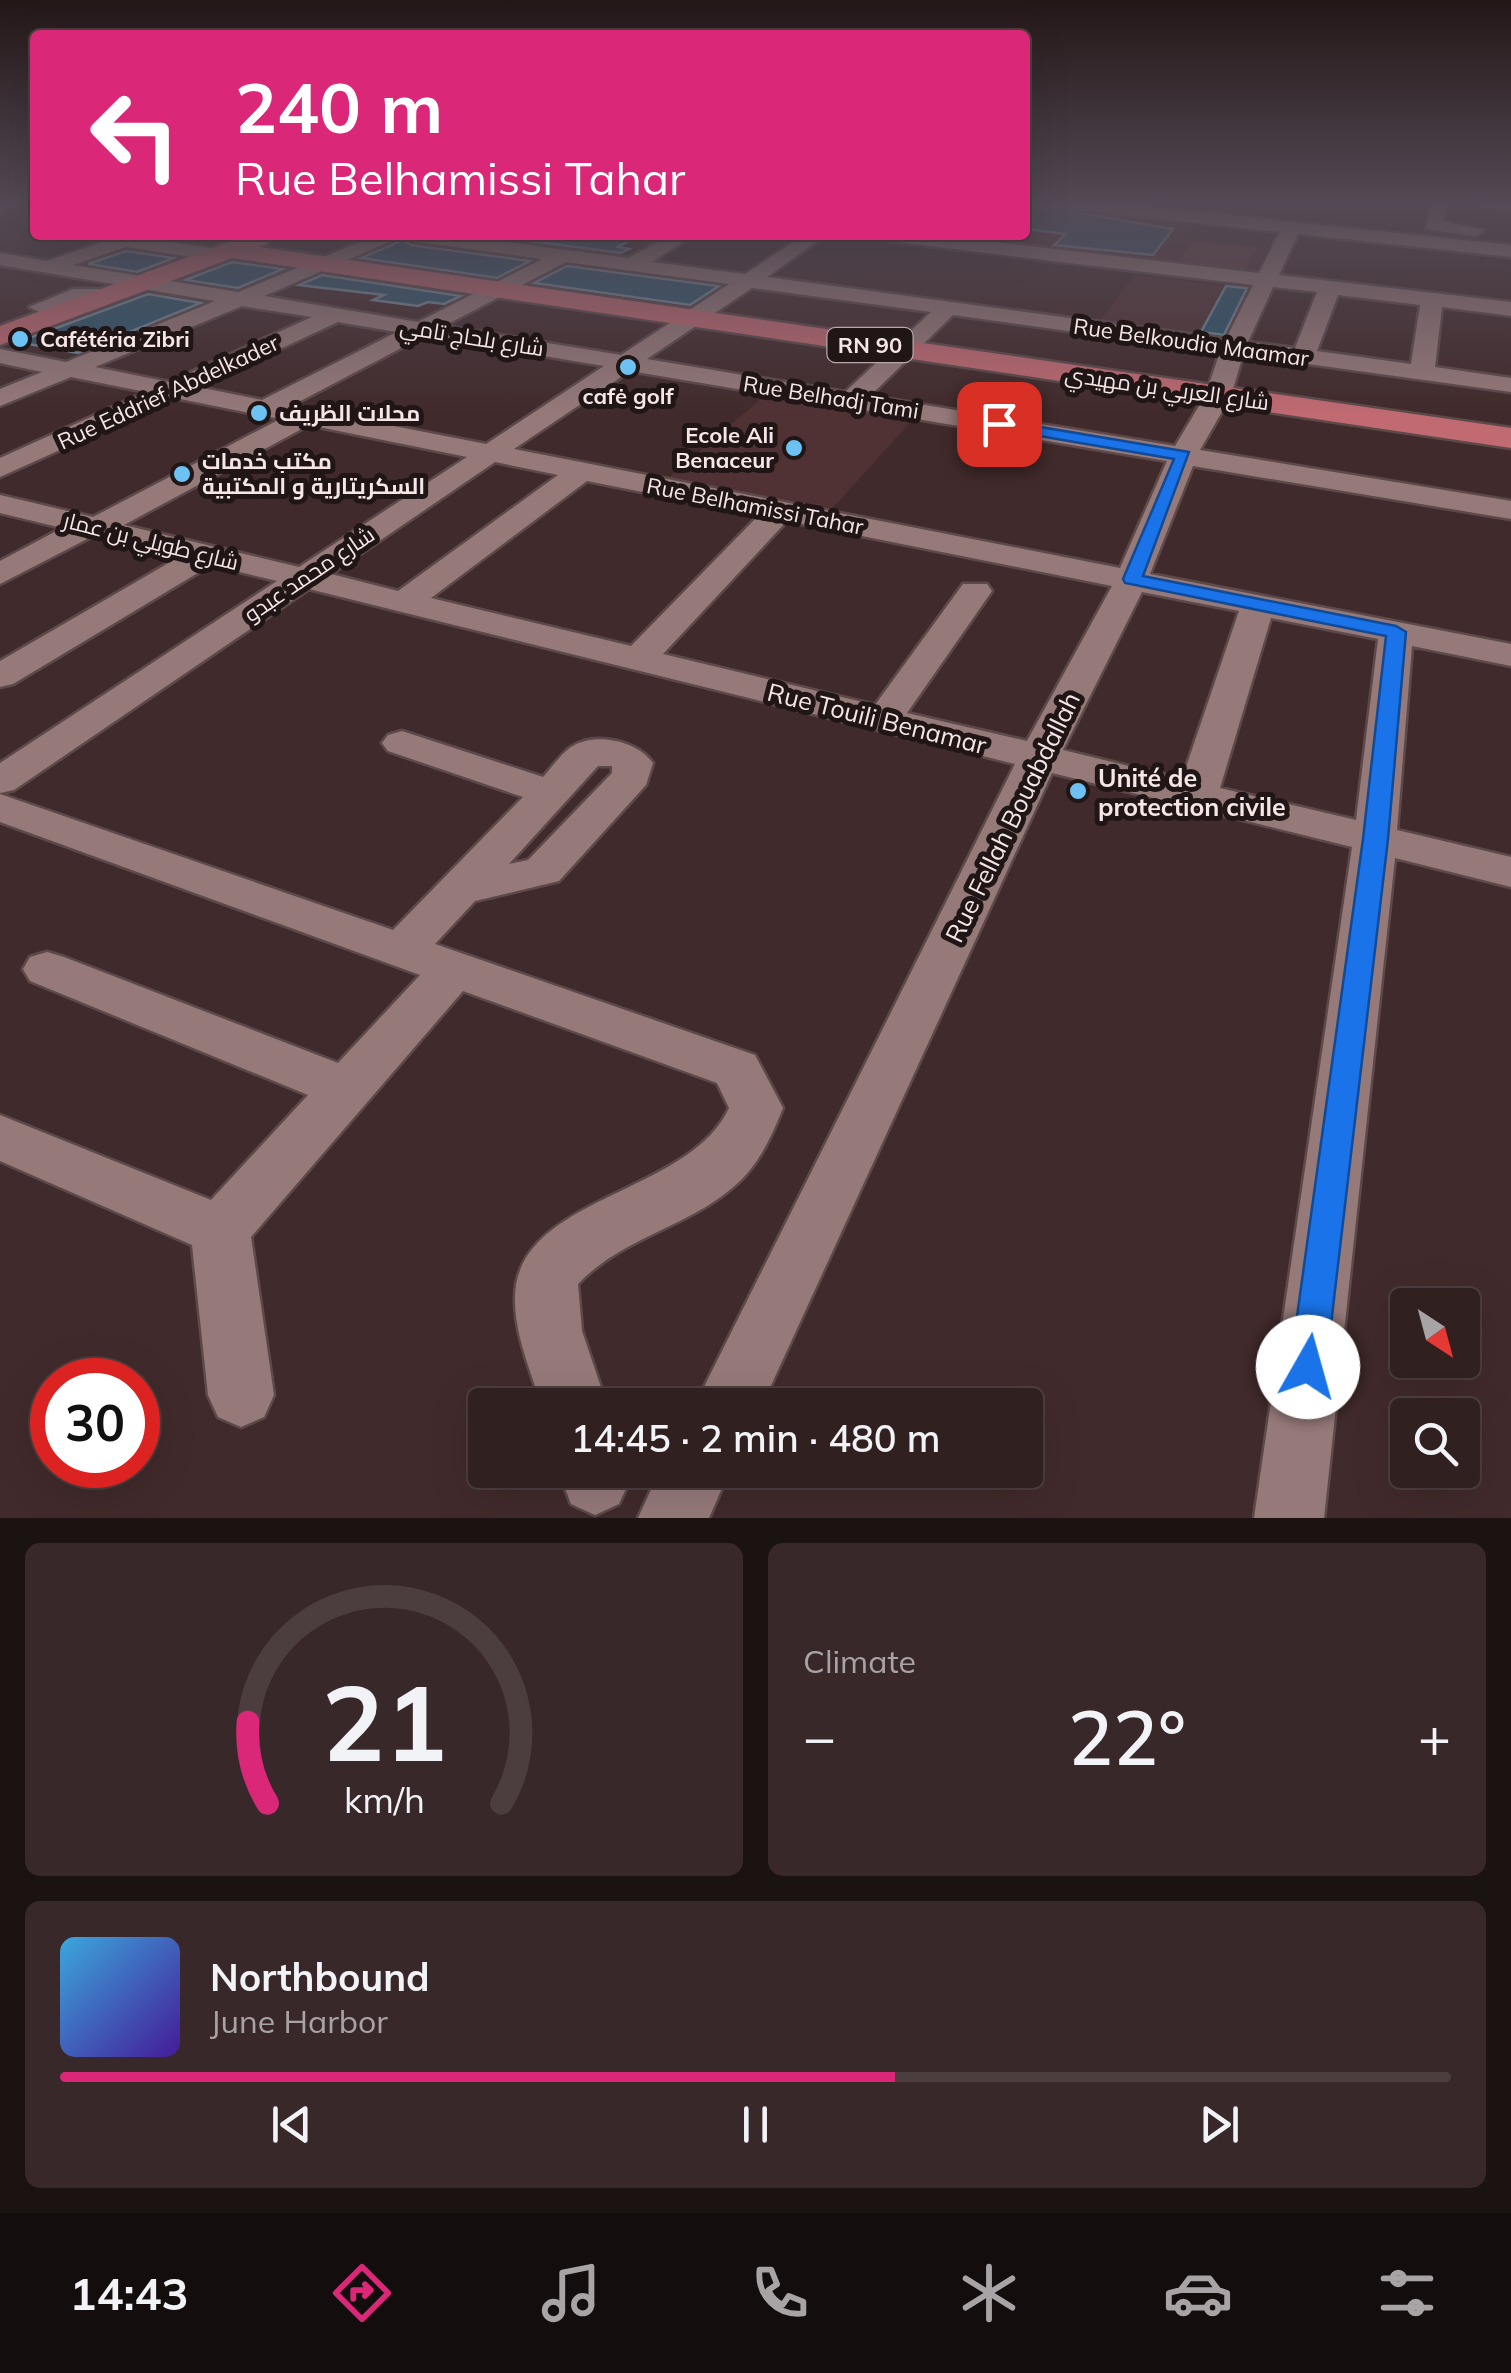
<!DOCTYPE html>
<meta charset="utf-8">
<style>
:root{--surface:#312020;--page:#392829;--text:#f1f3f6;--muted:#a8a3a5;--line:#4c3e3e;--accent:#db2777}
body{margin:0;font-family:Mulish,Cairo,sans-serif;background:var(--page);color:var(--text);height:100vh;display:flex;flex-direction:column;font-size:38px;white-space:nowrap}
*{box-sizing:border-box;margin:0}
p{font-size:32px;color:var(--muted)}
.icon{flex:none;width:55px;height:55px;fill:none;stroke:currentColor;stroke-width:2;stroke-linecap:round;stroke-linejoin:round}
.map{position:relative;height:1518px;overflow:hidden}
.side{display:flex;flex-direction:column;gap:25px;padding:25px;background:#1b1212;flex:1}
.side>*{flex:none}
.guide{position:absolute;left:30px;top:30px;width:1000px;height:210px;border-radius:10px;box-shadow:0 10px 40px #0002,0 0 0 2px var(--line);background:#db2777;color:#fff;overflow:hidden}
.needle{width:65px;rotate:144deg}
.tools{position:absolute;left:1390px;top:1288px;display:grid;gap:20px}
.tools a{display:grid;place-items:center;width:90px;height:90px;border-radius:10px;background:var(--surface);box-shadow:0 10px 40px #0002,0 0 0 2px var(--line);font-size:50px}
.speed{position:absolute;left:30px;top:1358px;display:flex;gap:20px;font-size:50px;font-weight:700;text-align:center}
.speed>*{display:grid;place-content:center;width:130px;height:130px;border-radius:50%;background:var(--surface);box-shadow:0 10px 40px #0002,0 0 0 2px var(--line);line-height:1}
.speed .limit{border:15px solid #d22;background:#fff;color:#111}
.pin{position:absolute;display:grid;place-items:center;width:85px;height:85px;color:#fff;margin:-42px;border-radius:20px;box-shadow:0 5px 15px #0006}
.me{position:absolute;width:110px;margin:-55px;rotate:7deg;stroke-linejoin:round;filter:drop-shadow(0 0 8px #0008)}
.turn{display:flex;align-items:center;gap:35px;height:210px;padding:0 40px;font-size:45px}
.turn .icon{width:130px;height:130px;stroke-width:2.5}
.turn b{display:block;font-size:70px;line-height:85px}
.big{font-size:75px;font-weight:600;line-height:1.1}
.side .card{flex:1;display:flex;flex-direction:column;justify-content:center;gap:15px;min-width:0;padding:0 35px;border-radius:15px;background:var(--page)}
.side .dial{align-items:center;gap:0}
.dial svg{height:260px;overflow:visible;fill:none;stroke:var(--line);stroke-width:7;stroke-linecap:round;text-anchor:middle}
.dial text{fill:var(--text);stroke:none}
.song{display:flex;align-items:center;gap:30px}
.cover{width:120px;height:120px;border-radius:15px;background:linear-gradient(135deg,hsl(200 70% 55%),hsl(260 70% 35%))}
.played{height:10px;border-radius:5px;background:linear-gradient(90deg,var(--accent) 60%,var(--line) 60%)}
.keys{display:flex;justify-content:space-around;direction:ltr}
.heat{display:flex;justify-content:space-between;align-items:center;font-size:55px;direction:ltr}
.side .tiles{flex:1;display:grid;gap:25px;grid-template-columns:1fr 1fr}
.card:last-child{grid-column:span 2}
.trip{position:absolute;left:468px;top:1388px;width:575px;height:100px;border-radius:10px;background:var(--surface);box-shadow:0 10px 40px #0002,0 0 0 2px var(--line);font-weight:600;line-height:100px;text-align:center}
.menu{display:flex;height:160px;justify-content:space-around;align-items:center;background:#140d0d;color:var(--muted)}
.menu .icon{width:70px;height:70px}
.menu .active{color:var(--accent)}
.menu b{font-size:45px;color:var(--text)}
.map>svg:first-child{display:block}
</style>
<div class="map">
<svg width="1511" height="1518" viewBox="0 0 1511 1518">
<rect width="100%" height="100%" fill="#412a2b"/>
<g fill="#503234">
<polygon points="1025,203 1194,220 1182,238 1269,247 1254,275 954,239 960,235 1025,235"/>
<polygon points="1135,275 1247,288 1222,340 1097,324"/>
<polygon points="769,392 915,417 829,512 666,480"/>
</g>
<polygon fill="#603d3e" points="1193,241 1257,248 1244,271 1177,263"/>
<g fill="#2c576f" stroke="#738b9a" stroke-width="2.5">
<polygon points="1025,208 1050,208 1173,229 1153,255 1054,245 1066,234 1025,229"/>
<polygon points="483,235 639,235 618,247 629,249 621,253"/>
<polygon points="403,240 411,245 530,261 497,278 361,258"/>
<polygon points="126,251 174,258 137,272 88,264"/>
<polygon points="232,262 283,269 238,288 185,280"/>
<polygon points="567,266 719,286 690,305 534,283"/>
<polygon points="322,275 461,296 444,304 428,302 418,306 373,300 384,295 299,285"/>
<polygon points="1226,286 1247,288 1224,335 1201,332"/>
<polygon points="148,294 201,303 78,353 18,342"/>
</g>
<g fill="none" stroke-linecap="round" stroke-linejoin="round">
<defs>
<g id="minor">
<polygon points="0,203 24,203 0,213"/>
<path d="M1049 203H1111L1511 245V257L1298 234 1279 275 1511 302V316L1442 307 1435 367 1511 378V392L1243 355 1231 396 1200 450 1511 501V519L1193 466 1150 574 1511 644V666L1412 646 1397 830 1511 857V887L1395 858 1324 1518H1254L1352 847 1052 773 762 1405H695L1015 764 309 589 14 790 0 793V763L277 581 211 565 13 684 0 687V661L179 557 93 536 0 584V561L62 528 0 513V495L93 517 280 419 175 398 0 477V458L146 392 71 377 0 406V389L42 372 0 363V349L66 362 215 301 0 265V253L47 261 123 235H151L149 239 217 249 227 255 217 261 126 247 73 265 238 292 378 235H454L628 258 671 235H694L652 262 745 274 804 235H826L767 277 1226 339 1253 285 888 241 879 235H936L1259 273 1280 232 1057 208ZM403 236 412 241 542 259 418 322 264 296ZM566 262 729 284 621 355 444 326ZM1273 287 1317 292 1295 348 1248 342ZM752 288 931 312 845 392 647 359ZM1338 295 1420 305 1411 364 1317 351ZM242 306 312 317 169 382 95 367ZM953 315 1220 352 1205 396 1175 446 870 396ZM338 322 397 332 262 400 198 387ZM424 336 604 366 486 444 291 406ZM630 371 1167 461 1120 568 514 449ZM309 425 467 457 299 567 124 525ZM495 462 558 475 398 591 331 574ZM587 481 759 515 631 646 431 598ZM787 521 1112 586 1027 741 907 713 992 591 987 584H963L875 705 663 654ZM1142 592 1239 611 1182 779 1063 750ZM1271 618 1378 639 1356 820 1220 788Z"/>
<polygon points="1430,203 1448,203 1443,221 1485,230 1476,236 1426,229"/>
<polygon points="1463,203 1511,203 1511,212"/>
<path d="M73 289H108L119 295C105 307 78 300 60 307L69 314 58 321 29 307Z"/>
<path d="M402 731 543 777C552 767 561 754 571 747 595 731 638 741 653 763L646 785 559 881 475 901 435 944 755 1055 783 1108C773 1133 760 1162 740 1181 694 1226 623 1236 578 1284L582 1331 607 1405H541C531 1371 515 1336 515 1300 513 1196 689 1196 729 1108L717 1083 463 991 251 1237 274 1395 264 1417 241 1427 218 1417 208 1395 192 1245 0 1161V1115L211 1200 308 1095 30 981 23 969 30 957 47 952 64 957 338 1063 420 975 0 822V794L393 930 523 797 388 751 382 743 388 735ZM598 766H612V773L528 860 509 864Z"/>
<polygon points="558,1470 626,1470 630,1480 619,1504 595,1515 571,1504"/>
<polygon points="660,1470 730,1470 709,1518 638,1518"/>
</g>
<polygon id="major" points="248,235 268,235 267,244 259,247 1511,428 1511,448 232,258 0,345 0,326"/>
</defs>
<use href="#minor" stroke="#5d494a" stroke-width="5"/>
<use href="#major" stroke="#5d494a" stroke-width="5"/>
<use href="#minor" fill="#967a7a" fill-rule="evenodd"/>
<use href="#major" fill="#c16a72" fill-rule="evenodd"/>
</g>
<linearGradient id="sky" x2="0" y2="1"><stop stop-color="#241718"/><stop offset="0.49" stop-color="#544a55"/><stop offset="1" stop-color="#544a55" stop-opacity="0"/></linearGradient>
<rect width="1511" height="416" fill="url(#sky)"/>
<polygon fill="#1a73e8" stroke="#114b97" stroke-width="2.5" points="999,420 1189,452 1143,576 1396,626 1406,632 1388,839 1326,1367 1321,1379 1308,1384 1295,1379 1290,1367 1363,839 1386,636 1125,583 1123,579 1174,459 993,428 993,421"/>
<g fill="#6dc2f3" stroke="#201616" stroke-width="4">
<circle cx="20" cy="339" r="10"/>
<circle cx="628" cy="367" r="10"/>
<circle cx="259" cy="413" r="10"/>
<circle cx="794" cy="448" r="10"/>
<circle cx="182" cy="474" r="10"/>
<circle cx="1078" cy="791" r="10"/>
</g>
<g text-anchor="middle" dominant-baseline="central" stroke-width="10" stroke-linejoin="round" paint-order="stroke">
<g font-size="22" fill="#f7e6e7" stroke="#201616">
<text transform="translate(472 337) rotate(9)">شارع بلحاج تامي</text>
<text transform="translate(1191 342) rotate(8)">Rue Belkoudia Maamar</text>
<text transform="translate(1167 388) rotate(8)">شارع العربي بن مهيدي</text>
<text transform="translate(168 392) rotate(-25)">Rue Eddrief Abdelkader</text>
<text transform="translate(831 397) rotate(9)">Rue Belhadj Tami</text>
<text transform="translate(755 506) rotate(11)">Rue Belhamissi Tahar</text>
<text transform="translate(151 541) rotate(14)">شارع طويلي بن عمار</text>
<text transform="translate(309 574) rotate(-34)">شارع محمد عبدو</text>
</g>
<g font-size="22" font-weight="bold" fill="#f7e6e7" stroke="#201616" text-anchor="start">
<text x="40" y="339">Cafétéria Zibri</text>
<text x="628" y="396" text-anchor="middle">cafė golf</text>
<text x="279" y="413">محلات الظريف</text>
<text x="774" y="435" text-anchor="end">Ecole Ali<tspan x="774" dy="25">Benaceur</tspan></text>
<text x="202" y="461">مكتب خدمات<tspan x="202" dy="25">السكريتارية و المكتبية</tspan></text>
</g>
<rect fill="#201616" stroke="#b6a8a8" stroke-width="2.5" x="827.5" y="328" width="85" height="34" rx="8"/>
<g font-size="22" font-weight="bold" fill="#f7e6e7">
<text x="870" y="345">RN 90</text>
</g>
<g font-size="25" fill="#f7e6e7" stroke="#201616">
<text transform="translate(877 718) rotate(14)">Rue Touili Benamar</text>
<text transform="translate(1012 817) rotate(-64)">Rue Fellah Bouabdallah</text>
</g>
<g font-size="25" font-weight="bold" fill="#f7e6e7" stroke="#201616" text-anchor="start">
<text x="1098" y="777">Unité de<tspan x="1098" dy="29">protection civile</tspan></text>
</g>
</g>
</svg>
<div class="tools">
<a><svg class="needle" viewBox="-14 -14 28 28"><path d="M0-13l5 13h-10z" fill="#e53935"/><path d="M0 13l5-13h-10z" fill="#a8a3a5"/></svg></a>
<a><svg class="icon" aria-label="search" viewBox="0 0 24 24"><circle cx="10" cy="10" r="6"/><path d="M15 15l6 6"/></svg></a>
</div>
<div class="speed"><div class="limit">30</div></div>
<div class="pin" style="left:999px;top:424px;background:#d93025"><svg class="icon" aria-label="arrive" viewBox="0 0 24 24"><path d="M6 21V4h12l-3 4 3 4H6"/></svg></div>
<svg class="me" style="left:1308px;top:1367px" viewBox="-20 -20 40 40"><circle r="19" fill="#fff"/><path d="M0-13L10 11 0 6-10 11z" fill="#1a73e8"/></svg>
<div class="trip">14:45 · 2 min · 480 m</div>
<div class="guide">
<div class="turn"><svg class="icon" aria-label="left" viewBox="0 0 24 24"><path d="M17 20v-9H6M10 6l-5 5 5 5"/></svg><div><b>240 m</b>Rue Belhamissi Tahar</div></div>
</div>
</div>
<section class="side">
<div class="tiles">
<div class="card dial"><svg viewBox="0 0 100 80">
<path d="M14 69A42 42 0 1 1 86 69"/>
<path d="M14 69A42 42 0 0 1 8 44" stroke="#db2777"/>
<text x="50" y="56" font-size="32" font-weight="700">21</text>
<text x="50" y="72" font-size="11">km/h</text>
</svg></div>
<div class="card"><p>Climate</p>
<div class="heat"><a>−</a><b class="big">22°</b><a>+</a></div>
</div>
<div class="card">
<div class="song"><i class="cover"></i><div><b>Northbound</b><p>June Harbor</p></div></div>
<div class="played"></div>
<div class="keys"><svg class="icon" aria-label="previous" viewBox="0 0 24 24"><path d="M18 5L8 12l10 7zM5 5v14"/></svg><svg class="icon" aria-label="pause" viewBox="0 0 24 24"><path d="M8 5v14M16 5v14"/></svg><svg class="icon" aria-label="next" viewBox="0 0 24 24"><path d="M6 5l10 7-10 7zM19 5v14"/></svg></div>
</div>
</div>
</section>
<nav class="menu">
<b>14:43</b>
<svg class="icon active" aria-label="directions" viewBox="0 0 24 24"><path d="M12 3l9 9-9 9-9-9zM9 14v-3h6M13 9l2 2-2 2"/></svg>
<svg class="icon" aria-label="music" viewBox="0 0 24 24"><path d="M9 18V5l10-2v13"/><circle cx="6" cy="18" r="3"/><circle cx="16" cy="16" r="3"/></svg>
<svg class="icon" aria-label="phone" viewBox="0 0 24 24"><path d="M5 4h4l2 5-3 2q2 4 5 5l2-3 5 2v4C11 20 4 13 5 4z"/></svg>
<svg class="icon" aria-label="climate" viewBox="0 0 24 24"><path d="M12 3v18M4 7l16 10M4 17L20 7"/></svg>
<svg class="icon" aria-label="car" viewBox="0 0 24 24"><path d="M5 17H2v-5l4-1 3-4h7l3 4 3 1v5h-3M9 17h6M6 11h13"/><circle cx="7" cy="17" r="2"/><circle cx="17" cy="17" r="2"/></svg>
<svg class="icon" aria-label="filters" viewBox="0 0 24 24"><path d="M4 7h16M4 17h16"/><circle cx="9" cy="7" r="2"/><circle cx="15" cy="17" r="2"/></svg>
</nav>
